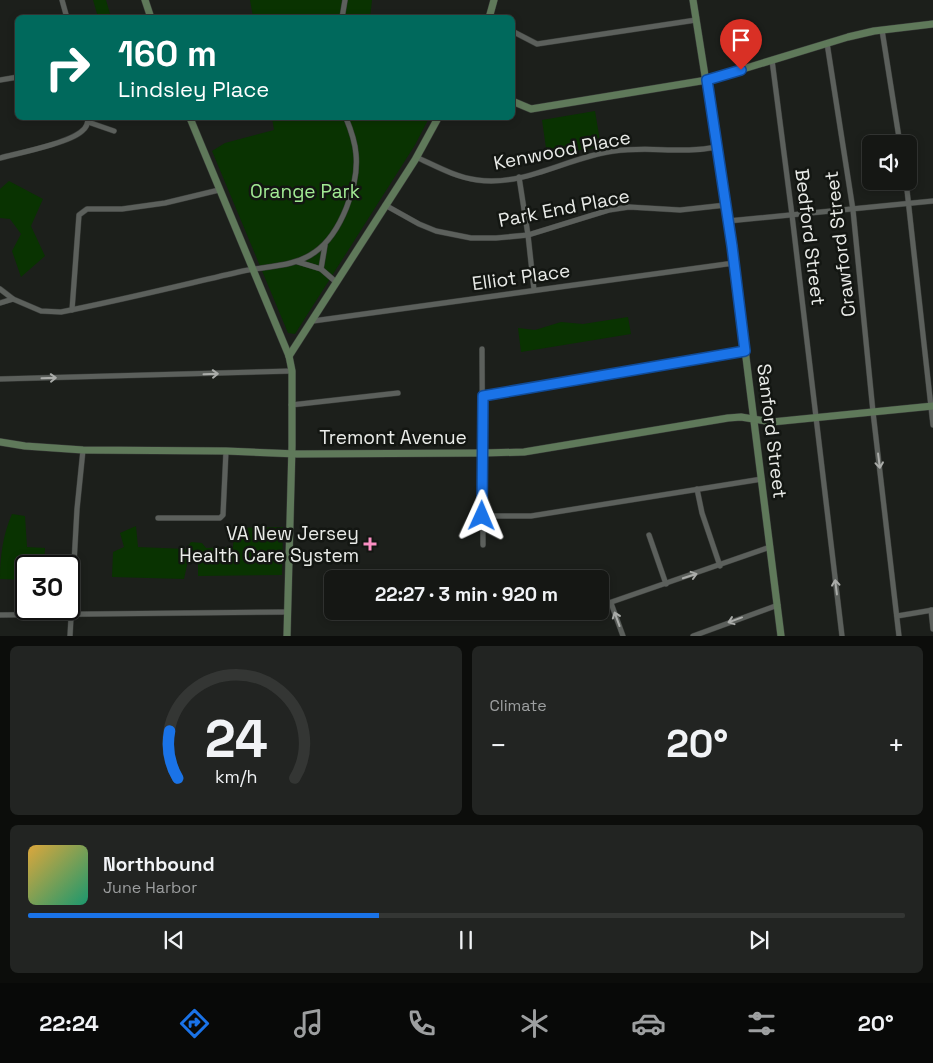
<!DOCTYPE html>
<meta charset="utf-8">
<style>
:root{--surface:#151714;--page:#222422;--text:#f1f3f6;--muted:#9d9fa0;--line:#343634;--accent:#1a73e8}
body{margin:0;font-family:"Space Grotesk",sans-serif;background:var(--page);color:var(--text);height:100vh;display:flex;flex-direction:column;font-size:19px;white-space:nowrap}
*{box-sizing:border-box;margin:0}
p{font-size:16px;color:var(--muted)}
.icon{flex:none;width:28px;height:28px;fill:none;stroke:currentColor;stroke-width:2;stroke-linecap:round;stroke-linejoin:round}
.map{position:relative;height:636px;overflow:hidden}
.sheet{display:flex;flex-direction:column;gap:10px;padding:10px;background:#0c0d0b;flex:1}
.sheet>*{flex:none}
.guide{position:absolute;left:15px;top:15px;width:500px;height:105px;border-radius:8px;box-shadow:0 2px 8px #0003,0 0 0 1px var(--line);background:#00695c;color:#fff;overflow:hidden}
.buttons{position:absolute;left:862px;top:135px;display:grid;gap:10px}
.buttons a{display:grid;place-items:center;width:55px;height:55px;border-radius:8px;background:var(--surface);box-shadow:0 2px 8px #0003,0 0 0 1px var(--line);font-size:25px}
.speed{position:absolute;left:15px;top:555px;display:flex;gap:10px;font-size:25px;font-weight:700;text-align:center}
.speed>*{display:grid;place-content:center;width:65px;height:65px;border-radius:50%;background:var(--surface);box-shadow:0 2px 8px #0003,0 0 0 1px var(--line);line-height:1}
.speed .limit{border:2px solid #111;border-radius:8px;background:#fff;color:#111}
.pin{position:absolute;display:grid;place-items:center;width:42px;height:42px;color:#fff;margin:-51px -21px;border-radius:50% 50% 50% 0;rotate:-45deg;box-shadow:0 0 5px #0007}
.pin .icon{rotate:45deg}
.me{position:absolute;width:55px;margin:-28px;rotate:1deg;stroke-linejoin:round;filter:drop-shadow(0 0 4px #0008)}
.turn{display:flex;align-items:center;gap:18px;height:105px;padding:0 20px;font-size:22px}
.turn .icon{width:65px;height:65px;stroke-width:2.5}
.turn b{display:block;font-size:35px;line-height:42px}
.big{font-size:38px;font-weight:700;line-height:1.1}
.sheet .tile{flex:1;display:flex;flex-direction:column;justify-content:center;gap:8px;min-width:0;padding:0 18px;border-radius:8px;background:var(--page)}
.sheet .dial{align-items:center;gap:0}
.dial svg{height:130px;overflow:visible;fill:none;stroke:var(--line);stroke-width:7;stroke-linecap:round;text-anchor:middle}
.dial text{fill:var(--text);stroke:none}
.song{display:flex;align-items:center;gap:15px}
.cover{width:60px;height:60px;border-radius:8px;background:linear-gradient(135deg,hsl(40 70% 55%),hsl(160 70% 35%))}
.played{height:5px;border-radius:2px;background:linear-gradient(90deg,var(--accent) 40%,var(--line) 40%)}
.keys{display:flex;justify-content:space-around;direction:ltr}
.heat{display:flex;justify-content:space-between;align-items:center;font-size:28px;direction:ltr}
.sheet .tiles{flex:1;display:grid;gap:10px;grid-template-columns:1fr 1fr}
.tile:last-child{grid-column:span 2}
.trip{position:absolute;left:324px;top:570px;width:285px;height:50px;border-radius:8px;background:var(--surface);box-shadow:0 2px 8px #0003,0 0 0 1px var(--line);font-weight:700;line-height:50px;text-align:center}
.menu{display:flex;height:80px;justify-content:space-around;align-items:center;background:#080908;color:var(--muted)}
.menu .icon{width:35px;height:35px}
.menu .on{color:var(--accent)}
.menu b{font-size:22px;color:var(--text)}
.map>svg:first-child{display:block}
</style>
<div class="map">
<svg width="933" height="636" viewBox="0 0 933 636">
<rect width="100%" height="100%" fill="#1c1f1b"/>
<g fill="#093301">
<polygon points="93,0 106,0 111,17 98,17"/>
<polygon points="250,0 372,0 370,18 253,17"/>
<polygon points="595,111 601,147 547,155 542,120"/>
<polygon points="272,118 429,118 415,145 295,334 288,333 212,151 225,143 274,130"/>
<polygon points="9,181 43,199 31,226 45,256 21,277 12,251 21,234 10,219 0,218 0,189"/>
<polygon points="628,317 631,334 521,352 518,328 535,330 561,322 583,324"/>
<path d="M12 514 25 516 27 547 45 548 44 566H26V580L0 579C0 557 3 534 12 514Z"/>
<polygon points="136,526 138,547 186,549 191,542 202,543 206,548 233,547 234,528 283,527 282,575 198,576 198,550 190,552 184,579 112,577 113,552 124,547 120,533"/>
</g>
<g fill="none" stroke-linecap="round" stroke-linejoin="round">
<defs>
<g id="street">
<polyline points="62,0 67,18"/>
<polyline points="342,18 345,0"/>
<polyline points="882,30 900,144"/>
<polyline points="512,31 537,44 696,20"/>
<polyline points="827,43 853,210 873,412 899,636"/>
<polyline points="772,60 792,215 842,636"/>
<polyline points="0,80 18,77"/>
<polyline points="88,122 114,131"/>
<path d="M416 157C436 166 455 177 477 180 524 187 568 157 614 151 650 146 681 154 717 147"/>
<path d="M0 158C19 153 69 143 82 131 86 128 88 123 88 118"/>
<polyline points="519,177 528,235 534,290"/>
<polyline points="906,181 933,425"/>
<polyline points="385,205 419,224 436,231 471,238 496,238 528,235 609,210 629,207 680,210 726,205"/>
<polyline points="728,221 933,201"/>
<polyline points="298,262 321,269 336,282"/>
<polyline points="321,269 325,245"/>
<path d="M0 289 13 299 41 311 61 312C122 300 182 285 243 271 266 266 295 267 315 252 341 234 359 185 356 154 355 141 351 130 346 118"/>
<polyline points="0,303 13,299"/>
<polyline points="72,310 79,215 87,209 122,209 165,203 219,190"/>
<polyline points="313,321 734,263"/>
<polyline points="482,349 483,545"/>
<polyline points="0,379 292,371"/>
<polyline points="483,396 745,351"/>
<polyline points="291,405 398,393"/>
<polyline points="697,489 702,513 720,566"/>
<polyline points="483,516 531,516 762,479"/>
<polyline points="158,518 220,518 223,515 226,451"/>
<polyline points="649,535 666,584"/>
<polyline points="611,603 623,636"/>
<polyline points="600,606 770,547"/>
<polyline points="931,610 933,629"/>
<polyline points="0,615 288,612"/>
<polyline points="897,616 933,610"/>
<polyline points="70,636 77,509 83,450"/>
<polyline points="693,636 778,605"/>
</g>
<g id="secondary">
<polyline points="145,0 151,18"/>
<polyline points="693,0 732,246 781,636"/>
<polyline points="489,18 494,0"/>
<polyline points="512,101 531,109 707,80 848,37 874,31 933,24"/>
<polyline points="190,118 289,356 292,371 292,446 287,636"/>
<polyline points="289,356 415,160 438,118"/>
<polyline points="0,442 25,446 83,450 226,451 297,454 483,453 524,452 728,418 741,417 772,422 933,406"/>
</g>
</defs>
<use href="#street" stroke="#383b38" stroke-width="6"/>
<use href="#secondary" stroke="#383b38" stroke-width="8"/>
<use href="#street" stroke="#5c605c" stroke-width="5"/>
<use href="#secondary" stroke="#5f795a" stroke-width="7"/>
</g>
<defs><path id="oneway-shaft" d="M-6 0H5M1.5-3L5.5 0L1.5 3" fill="none" stroke-width="1.6" stroke-linecap="round" stroke-linejoin="round" transform="scale(1.25)"/></defs>
<g stroke="#aaaca9">
<use href="#oneway-shaft" transform="translate(211 374) rotate(-2)"/>
<use href="#oneway-shaft" transform="translate(49 378) rotate(-2)"/>
<use href="#oneway-shaft" transform="translate(879 461) rotate(83)"/>
<use href="#oneway-shaft" transform="translate(690 576) rotate(-18)"/>
<use href="#oneway-shaft" transform="translate(836 587) rotate(-97)"/>
<use href="#oneway-shaft" transform="translate(617 619) rotate(-110)"/>
<use href="#oneway-shaft" transform="translate(735 620) rotate(160)"/>
</g>
<g fill="none" stroke-linecap="round" stroke-linejoin="round">
<defs>
<polyline id="route" points="482,516 483,396 745,351 732,246 707,80 741,70"/>
</defs>
<use href="#route" stroke="#114b97" stroke-width="12"/>
<use href="#route" stroke="#1a73e8" stroke-width="9"/>
</g>
<path fill="#fb8fc3" stroke="#131612" stroke-width="2" d="M367.5 536.5h5v5h5v5h-5v5h-5v-5h-5v-5h5z"/>
<g text-anchor="middle" dominant-baseline="central" stroke-width="5" stroke-linejoin="round" paint-order="stroke">
<g font-size="19" fill="#e9ebe8" stroke="#131612">
<text transform="translate(562 150) rotate(-11)">Kenwood Place</text>
<text transform="translate(564 208) rotate(-11)">Park End Place</text>
<text transform="translate(810 237) rotate(83)">Bedford Street</text>
<text transform="translate(840 244) rotate(-97)">Crawford Street</text>
<text transform="translate(521 277) rotate(-8)">Elliot Place</text>
<text transform="translate(772 431) rotate(83)">Sanford Street</text>
<text x="393" y="437">Tremont Avenue</text>
</g>
<g font-size="19" fill="#a2ea94" stroke="#131612">
<text x="305" y="191">Orange Park</text>
</g>
<g font-size="19" fill="#e9ebe8" stroke="#131612" text-anchor="end">
<text x="359" y="533">VA New Jersey<tspan x="359" dy="22">Health Care System</tspan></text>
</g>
</g>
</svg>
<div class="buttons">
<a><svg class="icon" aria-label="sound" viewBox="0 0 24 24"><path d="M4 9h4l5-4v14l-5-4H4zM17 9q2 3 0 6"/></svg></a>
</div>
<div class="speed"><div class="limit">30</div></div>
<div class="pin" style="left:741px;top:70px;background:#d93025"><svg class="icon" aria-label="arrive" viewBox="0 0 24 24"><path d="M6 21V4h12l-3 4 3 4H6"/></svg></div>
<svg class="me" style="left:482px;top:516px" viewBox="-20 -20 40 40"><path d="M0-17L14 15 0 8-14 15z" fill="#1a73e8" stroke="#fff" stroke-width="4"/></svg>
<div class="trip">22:27 · 3 min · 920 m</div>
<div class="guide">
<div class="turn"><svg class="icon" aria-label="right" viewBox="0 0 24 24"><path d="M7 20v-9h11M14 6l5 5-5 5"/></svg><div><b>160 m</b>Lindsley Place</div></div>
</div>
</div>
<section class="sheet">
<div class="tiles">
<div class="tile dial"><svg viewBox="0 0 100 80">
<path d="M14 69A42 42 0 1 1 86 69"/>
<path d="M14 69A42 42 0 0 1 9 40" stroke="#1a73e8"/>
<text x="50" y="56" font-size="32" font-weight="700">24</text>
<text x="50" y="72" font-size="11">km/h</text>
</svg></div>
<div class="tile"><p>Climate</p>
<div class="heat"><a>−</a><b class="big">20°</b><a>+</a></div>
</div>
<div class="tile">
<div class="song"><i class="cover"></i><div><b>Northbound</b><p>June Harbor</p></div></div>
<div class="played"></div>
<div class="keys"><svg class="icon" aria-label="previous" viewBox="0 0 24 24"><path d="M18 5L8 12l10 7zM5 5v14"/></svg><svg class="icon" aria-label="pause" viewBox="0 0 24 24"><path d="M8 5v14M16 5v14"/></svg><svg class="icon" aria-label="next" viewBox="0 0 24 24"><path d="M6 5l10 7-10 7zM19 5v14"/></svg></div>
</div>
</div>
</section>
<nav class="menu">
<b>22:24</b>
<svg class="icon on" aria-label="directions" viewBox="0 0 24 24"><path d="M12 3l9 9-9 9-9-9zM9 14v-3h6M13 9l2 2-2 2"/></svg>
<svg class="icon" aria-label="music" viewBox="0 0 24 24"><path d="M9 18V5l10-2v13"/><circle cx="6" cy="18" r="3"/><circle cx="16" cy="16" r="3"/></svg>
<svg class="icon" aria-label="phone" viewBox="0 0 24 24"><path d="M5 4h4l2 5-3 2q2 4 5 5l2-3 5 2v4C11 20 4 13 5 4z"/></svg>
<svg class="icon" aria-label="climate" viewBox="0 0 24 24"><path d="M12 3v18M4 7l16 10M4 17L20 7"/></svg>
<svg class="icon" aria-label="car" viewBox="0 0 24 24"><path d="M5 17H2v-5l4-1 3-4h7l3 4 3 1v5h-3M9 17h6M6 11h13"/><circle cx="7" cy="17" r="2"/><circle cx="17" cy="17" r="2"/></svg>
<svg class="icon" aria-label="filters" viewBox="0 0 24 24"><path d="M4 7h16M4 17h16"/><circle cx="9" cy="7" r="2"/><circle cx="15" cy="17" r="2"/></svg>
<b>20°</b>
</nav>
